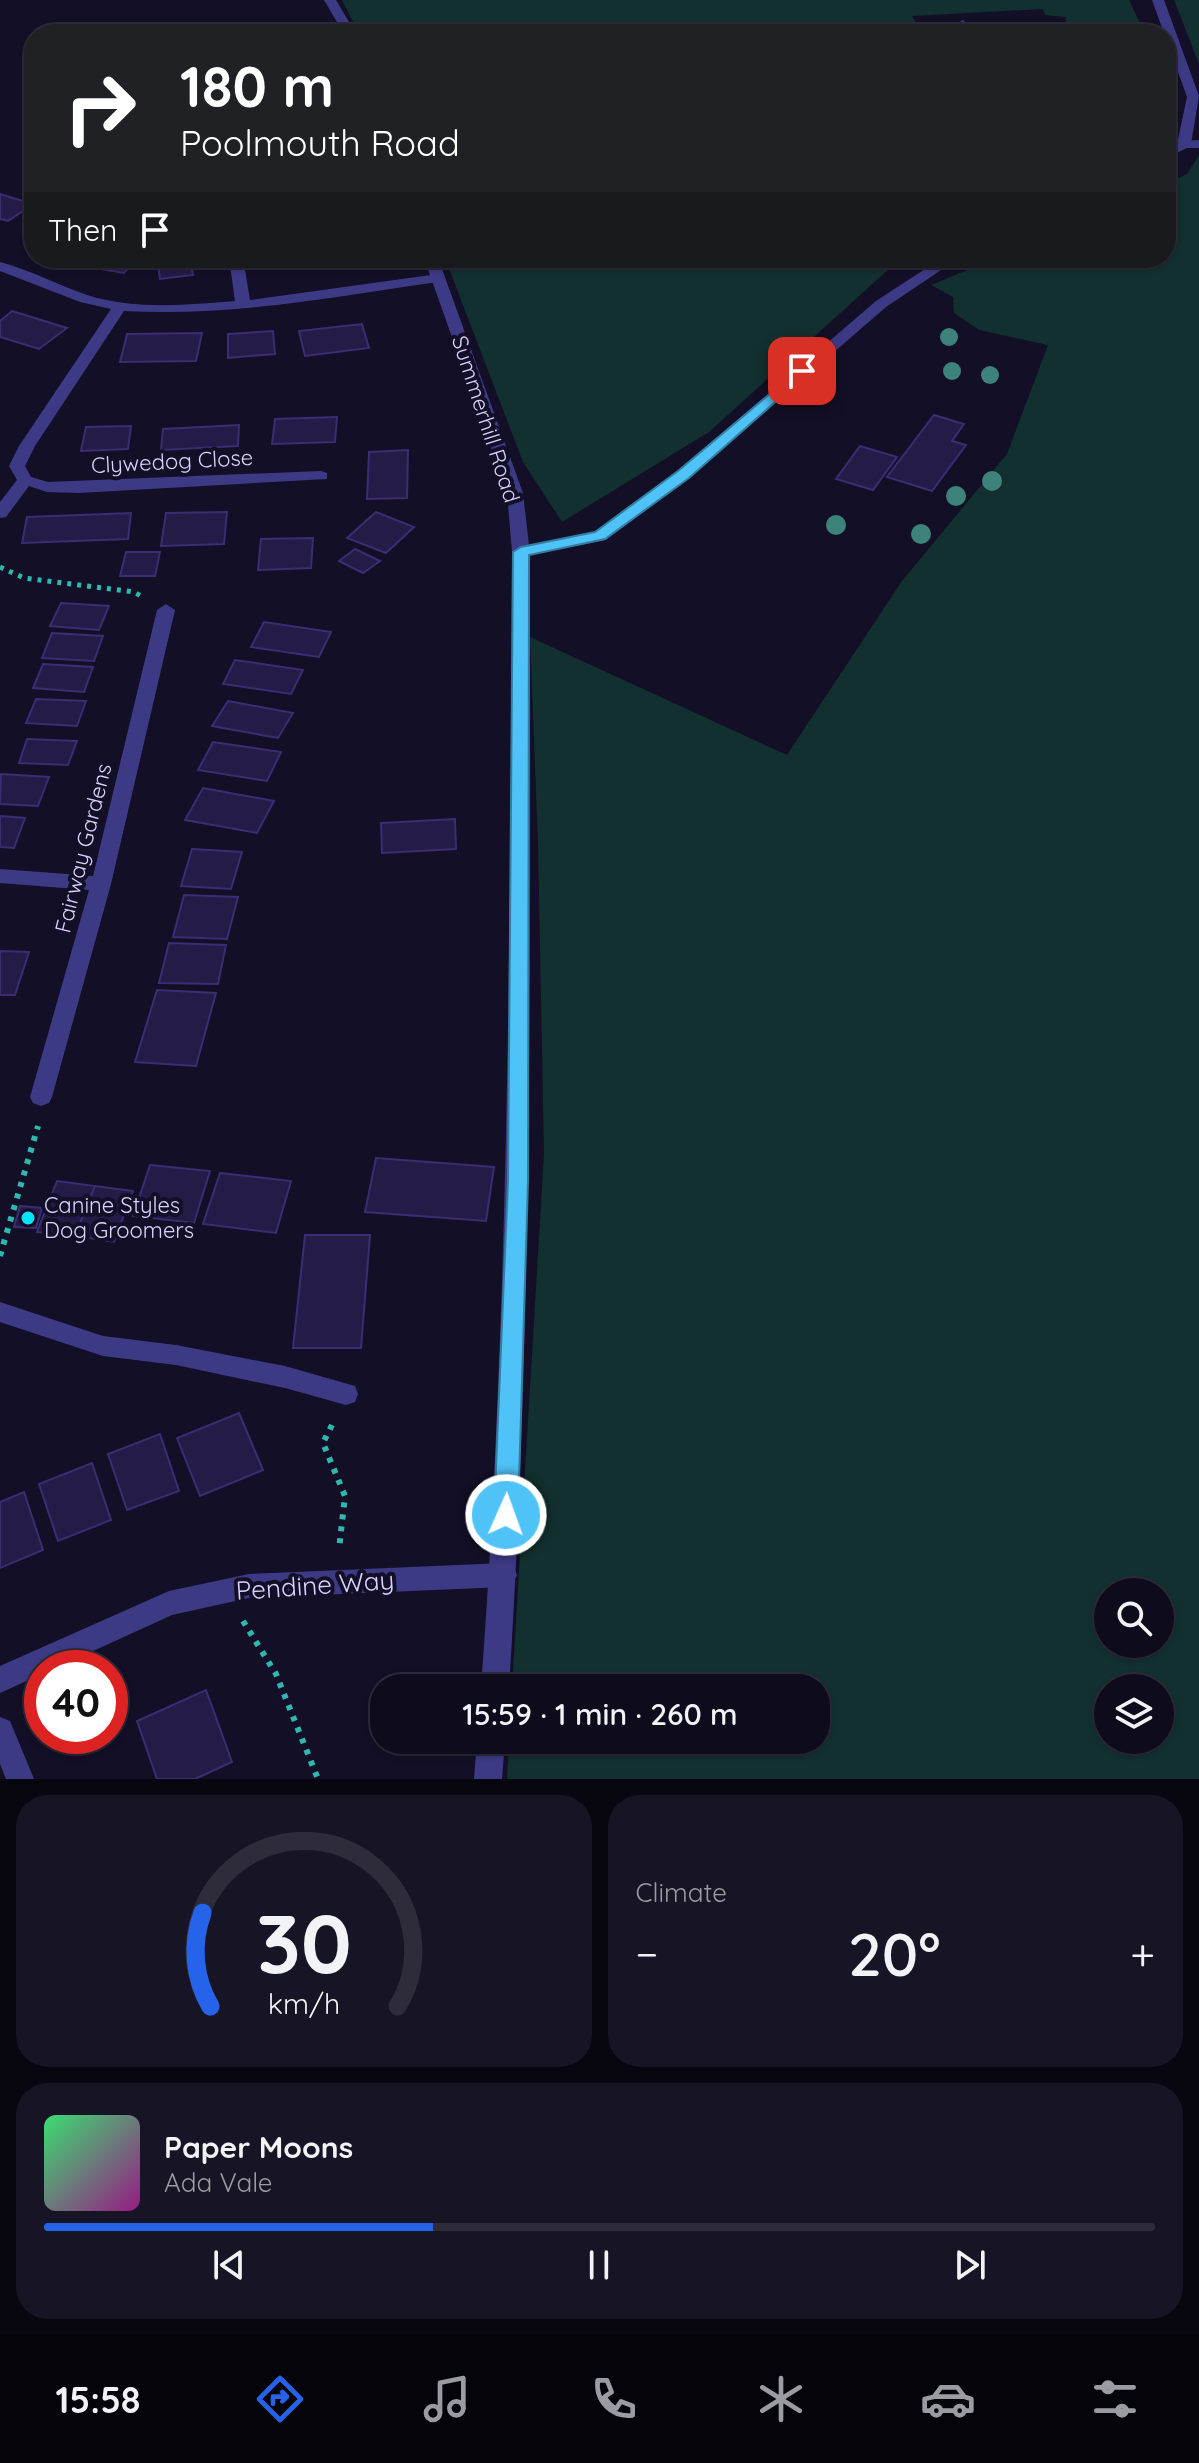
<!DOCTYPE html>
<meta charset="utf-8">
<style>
:root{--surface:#0e0b1c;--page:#171425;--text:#f1f3f6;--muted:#9b9ba3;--line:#2e2b3b;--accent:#2563eb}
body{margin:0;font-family:Quicksand,sans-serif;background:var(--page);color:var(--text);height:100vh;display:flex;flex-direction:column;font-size:30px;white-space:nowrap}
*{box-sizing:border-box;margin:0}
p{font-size:26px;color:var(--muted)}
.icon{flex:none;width:44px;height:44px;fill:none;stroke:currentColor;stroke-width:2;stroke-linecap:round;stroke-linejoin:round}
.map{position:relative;height:1779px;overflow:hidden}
.drawer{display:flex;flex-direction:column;gap:16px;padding:16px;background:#08060f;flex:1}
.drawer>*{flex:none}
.top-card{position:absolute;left:24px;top:24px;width:1152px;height:244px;border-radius:32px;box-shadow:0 2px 6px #0004,0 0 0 2px var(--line);background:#202124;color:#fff;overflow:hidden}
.buttons{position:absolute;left:1094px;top:1578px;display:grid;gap:16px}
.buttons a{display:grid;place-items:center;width:80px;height:80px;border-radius:50%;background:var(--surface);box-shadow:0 2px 6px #0004,0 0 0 2px var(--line);font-size:40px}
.speed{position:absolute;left:24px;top:1650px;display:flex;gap:16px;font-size:40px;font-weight:700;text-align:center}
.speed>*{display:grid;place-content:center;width:104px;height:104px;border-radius:50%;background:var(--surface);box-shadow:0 2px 6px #0004,0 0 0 2px var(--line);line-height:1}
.speed .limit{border:12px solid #d22;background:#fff;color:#111}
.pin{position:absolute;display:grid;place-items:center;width:68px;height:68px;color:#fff;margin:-34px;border-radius:16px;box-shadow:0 4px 12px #0006}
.me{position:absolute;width:88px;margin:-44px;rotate:2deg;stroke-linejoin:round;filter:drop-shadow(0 0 6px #0008)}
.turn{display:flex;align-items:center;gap:28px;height:168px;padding:0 24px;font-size:36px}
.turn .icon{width:104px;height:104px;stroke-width:2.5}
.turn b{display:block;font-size:56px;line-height:68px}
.then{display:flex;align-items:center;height:76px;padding:0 24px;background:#0003;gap:16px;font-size:30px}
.big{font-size:60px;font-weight:600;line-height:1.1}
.drawer .widget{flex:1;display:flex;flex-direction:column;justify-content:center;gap:12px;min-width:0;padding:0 28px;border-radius:32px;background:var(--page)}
.drawer .dial{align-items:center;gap:0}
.dial svg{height:208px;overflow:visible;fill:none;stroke:var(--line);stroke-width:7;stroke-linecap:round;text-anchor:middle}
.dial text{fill:var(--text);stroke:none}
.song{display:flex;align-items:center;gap:24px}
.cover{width:96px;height:96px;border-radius:12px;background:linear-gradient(135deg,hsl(140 70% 55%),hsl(310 70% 35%))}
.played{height:8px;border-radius:4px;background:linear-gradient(90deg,var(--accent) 35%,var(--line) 35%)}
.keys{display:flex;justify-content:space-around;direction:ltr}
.heat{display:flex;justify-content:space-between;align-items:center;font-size:44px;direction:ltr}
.drawer .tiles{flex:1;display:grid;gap:16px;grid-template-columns:1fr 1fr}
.widget:last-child{grid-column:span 2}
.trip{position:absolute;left:370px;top:1674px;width:460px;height:80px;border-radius:32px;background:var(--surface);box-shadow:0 2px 6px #0004,0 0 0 2px var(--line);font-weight:600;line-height:80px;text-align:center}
.tab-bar{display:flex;height:128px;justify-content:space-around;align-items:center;background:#06040b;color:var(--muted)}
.tab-bar .icon{width:56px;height:56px}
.tab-bar .selected{color:var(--accent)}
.tab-bar b{font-size:36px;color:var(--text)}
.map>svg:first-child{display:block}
</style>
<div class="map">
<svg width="1199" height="1779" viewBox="0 0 1199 1779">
<rect width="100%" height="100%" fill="#130f26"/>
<g fill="#12302f" fill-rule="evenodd">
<polygon points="342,0 1129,0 1145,34 1064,34 1066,17 1045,15 1043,9 912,16 922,34 359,34"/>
<polygon points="1174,0 1199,0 1199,64"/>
<path d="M1199 155V1779H507L509 1740H816V1688H512L544 1154 538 843 530 637 787 755 902 581 1007 454 1048 345 979 330 954 313 953 297 931 285 996 258H1166V184L1187 174ZM1108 1592H1160V1644H1108ZM1108 1688H1160V1740H1108Z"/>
<polygon points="445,258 901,258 709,432 562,522 523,462"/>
</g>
<g fill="#241b47" stroke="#3b2d73" stroke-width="2">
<polygon points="0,194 33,204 8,221 0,219"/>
<polygon points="92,258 137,258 124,273 84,266"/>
<polygon points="157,258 190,258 193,275 160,279"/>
<polygon points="281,258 356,258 284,267"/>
<polygon points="12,311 67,328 39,349 0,337 0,321"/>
<polygon points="362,324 369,348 305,356 299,331"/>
<polygon points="273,331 275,354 228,358 228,334"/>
<polygon points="202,333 196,361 120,362 127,334"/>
<polygon points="934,415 964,424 952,441 966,445 932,491 887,477"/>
<polygon points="337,417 335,442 272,444 275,419"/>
<polygon points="239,425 238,446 161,450 163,429"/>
<polygon points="131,426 128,449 81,451 86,427"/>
<polygon points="860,446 897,457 873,490 836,479"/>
<polygon points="408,450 407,498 367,499 369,452"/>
<polygon points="227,512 224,544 161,546 166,513"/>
<polygon points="376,512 414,527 386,553 347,538"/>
<polygon points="131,513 128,539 22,543 27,517"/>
<polygon points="313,538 311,568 258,570 261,539"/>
<polygon points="355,549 380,561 363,573 339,561"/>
<polygon points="126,552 160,552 155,576 120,576"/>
<polygon points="61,603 109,606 99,630 50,626"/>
<polygon points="264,622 331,632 319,657 251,647"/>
<polygon points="52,633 103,636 94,661 42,658"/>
<polygon points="235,660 303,670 291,694 223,684"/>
<polygon points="43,664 93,667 84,692 33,688"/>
<polygon points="36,699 86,701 77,726 26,723"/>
<polygon points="228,701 293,713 278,738 212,726"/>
<polygon points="27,739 77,741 68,765 19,763"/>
<polygon points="213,742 281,752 267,781 198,770"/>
<polygon points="1,774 49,777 38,806 0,804"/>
<polygon points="203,788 274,801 257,833 185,820"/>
<polygon points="0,816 25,818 14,848 0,847"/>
<polygon points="455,819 456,849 382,853 381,823"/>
<polygon points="192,849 242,852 231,889 181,886"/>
<polygon points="184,895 238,897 227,939 173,937"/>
<polygon points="169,943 226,945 218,984 159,983"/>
<polygon points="0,951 29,952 15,995 0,995"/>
<polygon points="157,990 216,993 196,1066 135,1062"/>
<polygon points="376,1158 494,1167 486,1221 365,1212"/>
<polygon points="150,1165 210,1171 194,1223 133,1216"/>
<polygon points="220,1173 291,1181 276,1233 203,1224"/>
<polygon points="57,1181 95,1186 75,1236 37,1232"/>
<polygon points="95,1186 133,1191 114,1242 75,1236"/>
<polygon points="20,1206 42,1208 36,1228 14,1227"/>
<polygon points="305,1235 370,1235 361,1348 293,1348"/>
<polygon points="239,1413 263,1470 200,1496 177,1438"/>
<polygon points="160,1434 179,1491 127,1510 108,1454"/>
<polygon points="92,1463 111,1520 58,1541 39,1484"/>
<polygon points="24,1492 43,1550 0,1568 0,1502"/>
<polygon points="206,1690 232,1762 195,1779 157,1779 137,1721"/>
</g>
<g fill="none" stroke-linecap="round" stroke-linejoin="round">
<polyline stroke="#2fb8b0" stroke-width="5" stroke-dasharray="4 6" stroke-linecap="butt" points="0,567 24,578 134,592 141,596"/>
<g stroke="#2fb8b0" stroke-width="6" stroke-dasharray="5 7" stroke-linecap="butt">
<polyline points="0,1256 38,1126"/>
<polyline points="332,1425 323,1443 345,1496 339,1549"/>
<polyline points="243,1621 276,1674 318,1779"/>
</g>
<g fill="#3d3a85" fill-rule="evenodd">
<polygon points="963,20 978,34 965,34 957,24"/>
<polygon points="176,1345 285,1366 355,1386 358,1394 355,1402 346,1405 285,1388 176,1365 167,1362 164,1355 167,1348"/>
</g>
<g fill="#3d3a85" fill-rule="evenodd">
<polygon points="1152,0 1164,0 1199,96 1191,144 1184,148 1177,144 1187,97"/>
<path d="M229 258H243L250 300 438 274 445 278 438 282C333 297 230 317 124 311L35 446 25 466 31 477 48 482 321 471 327 473V479L79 493 47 492 29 486 6 517 0 518V502L17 480 9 466 19 446 111 309 80 302 0 271V262C30 270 58 285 87 295 134 310 187 305 235 301Z"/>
<polygon points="166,604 175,610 111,884 52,1097 49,1103 41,1106 33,1103 30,1097 89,890 0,883 0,869 93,876 157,610"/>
<polygon points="0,1302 103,1336 176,1345 185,1348 188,1355 185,1362 176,1365 103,1356 0,1322"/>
<polygon points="504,1563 513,1566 517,1575 513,1584 504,1587 249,1598 172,1615 56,1668 42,1668 42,1674 0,1693 0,1666 169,1591 249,1574"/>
<polygon points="0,1717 10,1721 34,1779 6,1779 0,1764"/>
</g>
<g fill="#3d3a85" fill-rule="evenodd">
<polygon points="324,0 336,0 356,34 344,34"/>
<polygon points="1199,140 1199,148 1187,148 1166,158 1166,149 1179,141"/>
<path d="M424 258H438L523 493 529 545 595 532 678 471 876 301 942 258H959L886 307 690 477 606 540 530 555C530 933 533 1311 509 1688H481C509 1310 510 931 512 552L507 493Z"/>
<polygon points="477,1740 505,1740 502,1779 474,1779"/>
</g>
</g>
<g fill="#3d827b">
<circle cx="949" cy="337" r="9"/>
<circle cx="952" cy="371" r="9"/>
<circle cx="990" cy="375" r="9"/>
<circle cx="992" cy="481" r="10"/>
<circle cx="956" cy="496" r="10"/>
<circle cx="836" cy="525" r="10"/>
<circle cx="921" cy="534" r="10"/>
</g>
<polygon fill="#4fc3f7" stroke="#337fa1" stroke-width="2" points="802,367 807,368 807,374 689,478 605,539 529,555 528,1181 518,1515 514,1522 506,1525 498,1522 494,1515 508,1181 513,552 521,547 595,532 678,471"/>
<circle fill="#00e5ff" stroke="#130f26" stroke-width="3" cx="28" cy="1218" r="8"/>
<g text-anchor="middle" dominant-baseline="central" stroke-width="8" stroke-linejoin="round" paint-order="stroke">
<g font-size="22" fill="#d9d4ff" stroke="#130f26">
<text transform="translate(486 419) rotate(72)">Summerhill Road</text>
<text transform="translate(172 461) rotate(-3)">Clywedog Close</text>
<text transform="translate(83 848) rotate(-76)">Fairway Gardens</text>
</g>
<g font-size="22" fill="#d9d4ff" stroke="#130f26" text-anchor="start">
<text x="44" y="1205">Canine Styles<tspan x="44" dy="25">Dog Groomers</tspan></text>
</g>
<g font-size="26" fill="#d9d4ff" stroke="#130f26">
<text transform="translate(315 1585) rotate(-4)">Pendine Way</text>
</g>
</g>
</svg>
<div class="buttons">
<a><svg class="icon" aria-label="search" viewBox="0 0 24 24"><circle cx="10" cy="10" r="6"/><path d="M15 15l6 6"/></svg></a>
<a><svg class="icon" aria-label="layers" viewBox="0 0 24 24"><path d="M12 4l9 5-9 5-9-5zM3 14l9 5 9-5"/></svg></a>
</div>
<div class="speed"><div class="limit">40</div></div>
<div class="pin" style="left:802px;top:371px;background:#d93025"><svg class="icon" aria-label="arrive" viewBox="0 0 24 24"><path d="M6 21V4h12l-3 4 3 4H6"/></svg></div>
<svg class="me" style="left:506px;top:1515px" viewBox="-20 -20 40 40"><circle r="17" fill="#4fc3f7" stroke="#fff" stroke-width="3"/><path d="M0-11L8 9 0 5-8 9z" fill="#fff"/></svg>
<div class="trip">15:59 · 1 min · 260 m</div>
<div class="top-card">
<div class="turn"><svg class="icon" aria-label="right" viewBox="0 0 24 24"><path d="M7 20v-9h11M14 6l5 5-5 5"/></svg><div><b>180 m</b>Poolmouth Road</div></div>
<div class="then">Then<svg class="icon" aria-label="arrive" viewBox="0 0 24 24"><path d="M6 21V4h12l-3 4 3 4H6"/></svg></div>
</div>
</div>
<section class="drawer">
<div class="tiles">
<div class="widget dial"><svg viewBox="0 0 100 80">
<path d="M14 69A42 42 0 1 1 86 69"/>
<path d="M14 69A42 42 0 0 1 11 33" stroke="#2563eb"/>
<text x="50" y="56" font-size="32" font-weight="700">30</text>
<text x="50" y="72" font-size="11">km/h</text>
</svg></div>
<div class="widget"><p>Climate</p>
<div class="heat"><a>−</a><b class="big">20°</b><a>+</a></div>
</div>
<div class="widget">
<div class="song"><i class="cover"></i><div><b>Paper Moons</b><p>Ada Vale</p></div></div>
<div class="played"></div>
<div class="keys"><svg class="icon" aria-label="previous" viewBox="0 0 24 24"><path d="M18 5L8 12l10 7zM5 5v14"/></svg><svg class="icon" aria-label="pause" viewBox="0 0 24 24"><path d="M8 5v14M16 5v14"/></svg><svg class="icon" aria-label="next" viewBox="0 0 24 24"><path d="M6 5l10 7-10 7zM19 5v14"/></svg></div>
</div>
</div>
</section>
<nav class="tab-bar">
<b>15:58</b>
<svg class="icon selected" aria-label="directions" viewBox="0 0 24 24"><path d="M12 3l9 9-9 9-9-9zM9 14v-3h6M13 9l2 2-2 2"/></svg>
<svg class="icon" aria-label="music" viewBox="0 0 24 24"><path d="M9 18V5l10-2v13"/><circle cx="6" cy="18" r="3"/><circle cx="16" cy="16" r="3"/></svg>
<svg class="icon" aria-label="phone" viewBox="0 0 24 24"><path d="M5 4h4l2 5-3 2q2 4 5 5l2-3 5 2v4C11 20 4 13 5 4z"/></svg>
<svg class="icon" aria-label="climate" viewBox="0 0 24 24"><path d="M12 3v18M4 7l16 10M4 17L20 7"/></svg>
<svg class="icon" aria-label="car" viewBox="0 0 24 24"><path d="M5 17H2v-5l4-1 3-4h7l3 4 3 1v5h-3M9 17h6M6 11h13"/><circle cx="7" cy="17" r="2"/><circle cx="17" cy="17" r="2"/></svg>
<svg class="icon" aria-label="filters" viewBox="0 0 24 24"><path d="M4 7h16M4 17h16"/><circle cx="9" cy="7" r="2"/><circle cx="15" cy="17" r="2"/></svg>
</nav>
